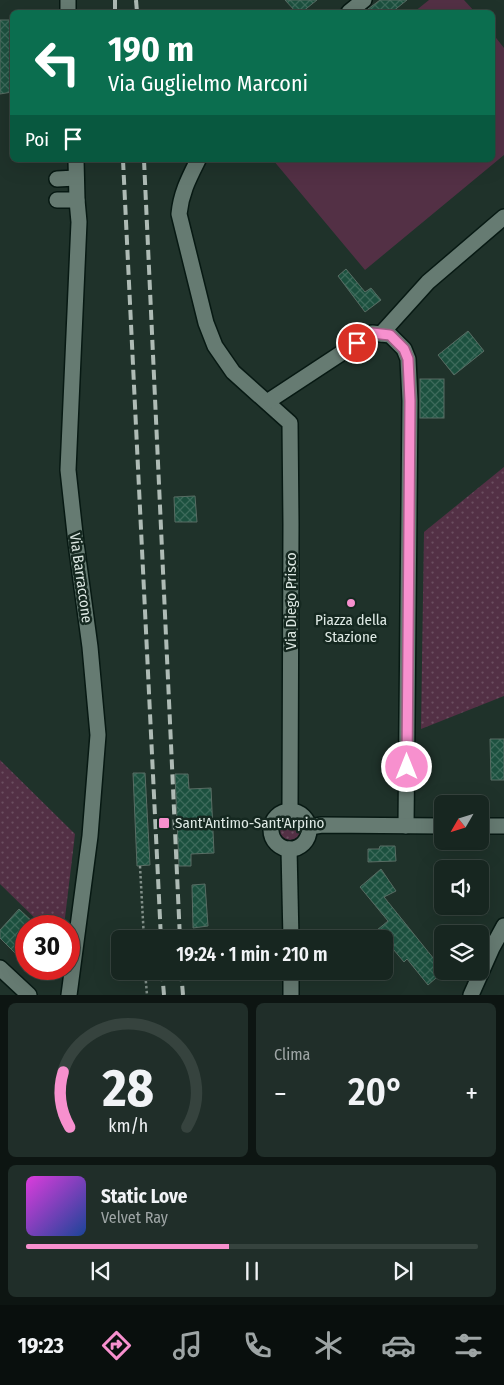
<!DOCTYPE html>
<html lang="it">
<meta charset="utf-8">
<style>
:root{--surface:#172620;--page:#202e29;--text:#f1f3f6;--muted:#9ea5a5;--line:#36433e;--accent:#f790ce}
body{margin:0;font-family:"Fira Sans Condensed",sans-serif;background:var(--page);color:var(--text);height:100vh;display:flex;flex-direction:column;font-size:19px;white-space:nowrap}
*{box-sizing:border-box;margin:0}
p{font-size:16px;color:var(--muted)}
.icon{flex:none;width:28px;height:28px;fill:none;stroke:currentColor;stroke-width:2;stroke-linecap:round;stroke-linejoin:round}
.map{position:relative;height:995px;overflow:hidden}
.sheet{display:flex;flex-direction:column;gap:8px;padding:8px;background:#0d1512;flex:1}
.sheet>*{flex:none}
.hud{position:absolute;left:10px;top:10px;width:485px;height:152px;border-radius:8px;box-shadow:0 5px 20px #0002,0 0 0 1px var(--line);background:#0b6e4f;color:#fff;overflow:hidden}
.needle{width:32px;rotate:231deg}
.buttons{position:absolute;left:434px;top:795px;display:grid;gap:10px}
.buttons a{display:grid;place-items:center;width:55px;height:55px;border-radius:8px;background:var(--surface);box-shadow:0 5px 20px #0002,0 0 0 1px var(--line);font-size:25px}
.speed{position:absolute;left:15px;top:915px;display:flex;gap:10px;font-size:25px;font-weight:700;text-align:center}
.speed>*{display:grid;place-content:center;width:65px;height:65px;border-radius:50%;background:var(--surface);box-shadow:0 5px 20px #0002,0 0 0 1px var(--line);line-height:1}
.speed .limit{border:8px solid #d22;background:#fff;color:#111}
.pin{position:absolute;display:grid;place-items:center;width:42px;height:42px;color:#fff;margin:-21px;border:2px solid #fff;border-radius:50%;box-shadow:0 1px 5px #0007}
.me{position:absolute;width:55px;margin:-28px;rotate:0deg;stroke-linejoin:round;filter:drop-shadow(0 0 4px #0008)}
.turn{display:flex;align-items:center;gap:18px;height:105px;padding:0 15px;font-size:22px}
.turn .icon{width:65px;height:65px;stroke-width:2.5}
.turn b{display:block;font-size:35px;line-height:42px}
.then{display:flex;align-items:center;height:48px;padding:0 15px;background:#0003;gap:10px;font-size:19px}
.big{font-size:38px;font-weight:600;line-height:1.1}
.sheet .card{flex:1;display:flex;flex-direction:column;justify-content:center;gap:8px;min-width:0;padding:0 18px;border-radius:8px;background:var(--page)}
.sheet .dial{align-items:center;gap:0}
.dial svg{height:130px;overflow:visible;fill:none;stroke:var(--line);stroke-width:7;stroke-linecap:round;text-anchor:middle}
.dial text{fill:var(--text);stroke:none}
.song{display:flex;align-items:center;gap:15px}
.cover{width:60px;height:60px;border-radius:8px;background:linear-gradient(135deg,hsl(300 70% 55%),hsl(220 70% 35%))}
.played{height:5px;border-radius:2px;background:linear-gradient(90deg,var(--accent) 45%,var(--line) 45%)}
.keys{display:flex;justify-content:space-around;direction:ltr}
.heat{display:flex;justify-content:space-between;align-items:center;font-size:28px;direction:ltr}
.sheet .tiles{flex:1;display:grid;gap:8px;grid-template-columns:1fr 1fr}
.card:last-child{grid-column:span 2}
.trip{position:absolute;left:111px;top:930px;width:282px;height:50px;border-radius:8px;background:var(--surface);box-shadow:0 5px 20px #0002,0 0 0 1px var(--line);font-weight:600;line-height:50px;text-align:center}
.dock{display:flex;height:80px;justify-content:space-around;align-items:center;background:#090f0d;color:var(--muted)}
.dock .icon{width:35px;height:35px}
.dock .current{color:var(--accent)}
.dock b{font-size:22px;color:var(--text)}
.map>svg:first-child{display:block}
</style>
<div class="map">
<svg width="504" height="995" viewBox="0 0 504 995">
<defs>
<pattern id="grass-dots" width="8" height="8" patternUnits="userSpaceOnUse" patternTransform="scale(1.25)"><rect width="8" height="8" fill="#533045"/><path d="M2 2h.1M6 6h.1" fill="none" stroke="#6b4e60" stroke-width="1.8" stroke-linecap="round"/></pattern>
<pattern id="building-cross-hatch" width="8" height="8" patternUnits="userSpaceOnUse" patternTransform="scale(1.25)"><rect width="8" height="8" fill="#1c513f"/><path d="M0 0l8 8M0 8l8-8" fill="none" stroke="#3d6a5b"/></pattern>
</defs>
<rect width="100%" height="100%" fill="#1f322a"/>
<g fill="url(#grass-dots)">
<polygon points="504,467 504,696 421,729 424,532"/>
<polygon points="0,760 75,834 64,926 43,926 0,884"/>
<circle cx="290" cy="829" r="11"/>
</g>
<g fill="#533045">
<polygon points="429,0 464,0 475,12 414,12"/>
<polygon points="493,34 504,48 504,155 365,270 273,160 492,160"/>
</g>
<g fill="url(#building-cross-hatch)" stroke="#586d64">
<polygon points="285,0 317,0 302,12 296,12"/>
<polygon points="380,0 407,0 392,12 364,12"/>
<polygon points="0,20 10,20 12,67 12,92 0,94"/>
<polygon points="346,269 365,292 371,288 381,300 365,312 338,276"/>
<polygon points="468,331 484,351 454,375 438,355"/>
<rect x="420" y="379" width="24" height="39"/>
<polygon points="195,496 197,522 175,522 174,497"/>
<polygon points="490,739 504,739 504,780 491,780"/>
<polygon points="133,773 145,773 150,865 137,866"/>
<polygon points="175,774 188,774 189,789 211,788 214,853 191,854 191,866 179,866"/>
<polygon points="380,846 395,846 396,861 368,862 368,849 379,849"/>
<polygon points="381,869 396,891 384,897 442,969 442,971 444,971 428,985 407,959 404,962 377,930 388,921 360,887"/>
<polygon points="205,884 208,926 193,928 192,885"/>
<polygon points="19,909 37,926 26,926 26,964 0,938 0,930"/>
</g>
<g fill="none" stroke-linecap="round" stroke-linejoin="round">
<defs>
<g id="minor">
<polyline points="68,0 68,12"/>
<polyline points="349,12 364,0"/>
<path d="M198 160C189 178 181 193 179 214L206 323 215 346 233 372 290 423 291 524 290 810"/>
<polyline points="57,179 76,178"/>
<polyline points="57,200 77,200"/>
<polyline points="381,334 428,282 504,217"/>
<polyline points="267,402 372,333 390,335 404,349 408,359 410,401 406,826"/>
<circle cx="290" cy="830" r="19"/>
<polyline points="480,826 504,826"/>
<polyline points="310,827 322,825 442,826"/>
<polyline points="289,849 291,939"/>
<polyline points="0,968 29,995"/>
<polyline points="69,995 90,836 98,735 90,647 76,543 68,470 79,222 77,200 76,160"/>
<polyline points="291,995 291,971"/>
<polyline points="471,995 492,948 504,926"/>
</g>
</defs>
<use href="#minor" stroke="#071913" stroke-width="18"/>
<g stroke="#82908a" stroke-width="2.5" stroke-dasharray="2.5 2.5" stroke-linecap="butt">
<polyline points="140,866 144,939"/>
<polyline points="145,971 147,995"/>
</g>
<use href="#minor" stroke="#667b72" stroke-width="15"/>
<g stroke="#aebbb5" stroke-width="4" stroke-dasharray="10 5" stroke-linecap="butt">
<polyline points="115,0 115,12"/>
<polyline points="136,0 137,12"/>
<polyline points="123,160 161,939"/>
<polyline points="144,160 180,939"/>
<polyline points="162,971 164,995"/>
<polyline points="181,971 183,995"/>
</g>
</g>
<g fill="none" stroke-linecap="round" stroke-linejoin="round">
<defs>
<polyline id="route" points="357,343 372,333 390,335 404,349 408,359 410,401 407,767"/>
</defs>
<use href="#route" stroke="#a15e86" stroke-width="12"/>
<use href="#route" stroke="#f790ce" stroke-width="9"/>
</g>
<g fill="#f790ce" stroke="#152820" stroke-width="2">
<circle cx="351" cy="603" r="5"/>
<rect x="158" y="817" width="12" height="12" rx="2.5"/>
</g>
<g text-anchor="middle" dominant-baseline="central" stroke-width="5" stroke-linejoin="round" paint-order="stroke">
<g font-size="15" fill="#dee9e4" stroke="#152820">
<text transform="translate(81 578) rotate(82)">Via Barraccone</text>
<text transform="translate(291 601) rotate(-90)">Via Diego Prisco</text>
</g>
<g font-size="15" fill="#dee9e4" stroke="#152820">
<text x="351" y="620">Piazza della<tspan x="351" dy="17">Stazione</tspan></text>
<text x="175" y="823" text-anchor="start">Sant'Antimo-Sant'Arpino</text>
</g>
</g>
</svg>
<div class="buttons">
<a><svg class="needle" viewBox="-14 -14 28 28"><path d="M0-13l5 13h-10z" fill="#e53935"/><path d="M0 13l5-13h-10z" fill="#9ea5a5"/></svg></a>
<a><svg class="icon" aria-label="sound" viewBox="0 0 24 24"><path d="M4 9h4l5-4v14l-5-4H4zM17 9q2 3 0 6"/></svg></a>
<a><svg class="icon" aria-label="layers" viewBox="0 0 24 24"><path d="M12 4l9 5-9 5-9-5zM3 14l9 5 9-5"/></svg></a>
</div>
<div class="speed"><div class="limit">30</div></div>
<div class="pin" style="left:357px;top:343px;background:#d93025"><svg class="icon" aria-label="arrive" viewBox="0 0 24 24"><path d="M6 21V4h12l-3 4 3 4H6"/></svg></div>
<svg class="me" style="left:407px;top:767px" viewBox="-20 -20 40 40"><circle r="17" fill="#f790ce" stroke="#fff" stroke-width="3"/><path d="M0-11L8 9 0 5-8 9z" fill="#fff"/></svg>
<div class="trip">19:24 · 1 min · 210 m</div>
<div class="hud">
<div class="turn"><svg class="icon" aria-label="left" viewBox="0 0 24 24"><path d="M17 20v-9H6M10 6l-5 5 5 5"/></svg><div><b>190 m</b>Via Guglielmo Marconi</div></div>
<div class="then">Poi<svg class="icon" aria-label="arrive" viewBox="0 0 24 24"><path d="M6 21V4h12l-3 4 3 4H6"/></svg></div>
</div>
</div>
<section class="sheet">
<div class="tiles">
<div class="card dial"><svg viewBox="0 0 100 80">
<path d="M14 69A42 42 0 1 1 86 69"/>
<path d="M14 69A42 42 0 0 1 10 35" stroke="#f790ce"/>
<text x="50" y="56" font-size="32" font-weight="700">28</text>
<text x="50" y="72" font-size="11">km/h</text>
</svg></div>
<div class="card"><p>Clima</p>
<div class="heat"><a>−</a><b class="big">20°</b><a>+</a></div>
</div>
<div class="card">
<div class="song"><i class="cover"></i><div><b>Static Love</b><p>Velvet Ray</p></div></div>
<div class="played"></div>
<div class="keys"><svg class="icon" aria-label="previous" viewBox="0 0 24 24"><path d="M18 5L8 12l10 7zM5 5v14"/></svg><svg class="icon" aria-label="pause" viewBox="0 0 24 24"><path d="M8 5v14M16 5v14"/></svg><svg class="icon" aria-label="next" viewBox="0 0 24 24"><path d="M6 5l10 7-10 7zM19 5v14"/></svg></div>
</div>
</div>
</section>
<nav class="dock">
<b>19:23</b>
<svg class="icon current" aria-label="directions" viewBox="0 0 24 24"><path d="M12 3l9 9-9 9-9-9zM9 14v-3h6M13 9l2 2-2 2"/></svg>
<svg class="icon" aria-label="music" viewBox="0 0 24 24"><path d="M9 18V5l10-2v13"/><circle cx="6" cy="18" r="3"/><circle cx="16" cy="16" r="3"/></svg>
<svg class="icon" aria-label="phone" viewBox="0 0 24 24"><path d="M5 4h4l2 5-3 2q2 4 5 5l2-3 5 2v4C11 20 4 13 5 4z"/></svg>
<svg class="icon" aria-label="climate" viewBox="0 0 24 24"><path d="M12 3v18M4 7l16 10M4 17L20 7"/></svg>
<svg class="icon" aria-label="car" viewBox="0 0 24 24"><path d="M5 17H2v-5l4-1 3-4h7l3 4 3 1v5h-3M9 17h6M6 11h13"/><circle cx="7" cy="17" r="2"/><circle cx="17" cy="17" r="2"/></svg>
<svg class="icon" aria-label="filters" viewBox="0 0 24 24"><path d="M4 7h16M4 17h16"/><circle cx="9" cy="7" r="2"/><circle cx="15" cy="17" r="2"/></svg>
</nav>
